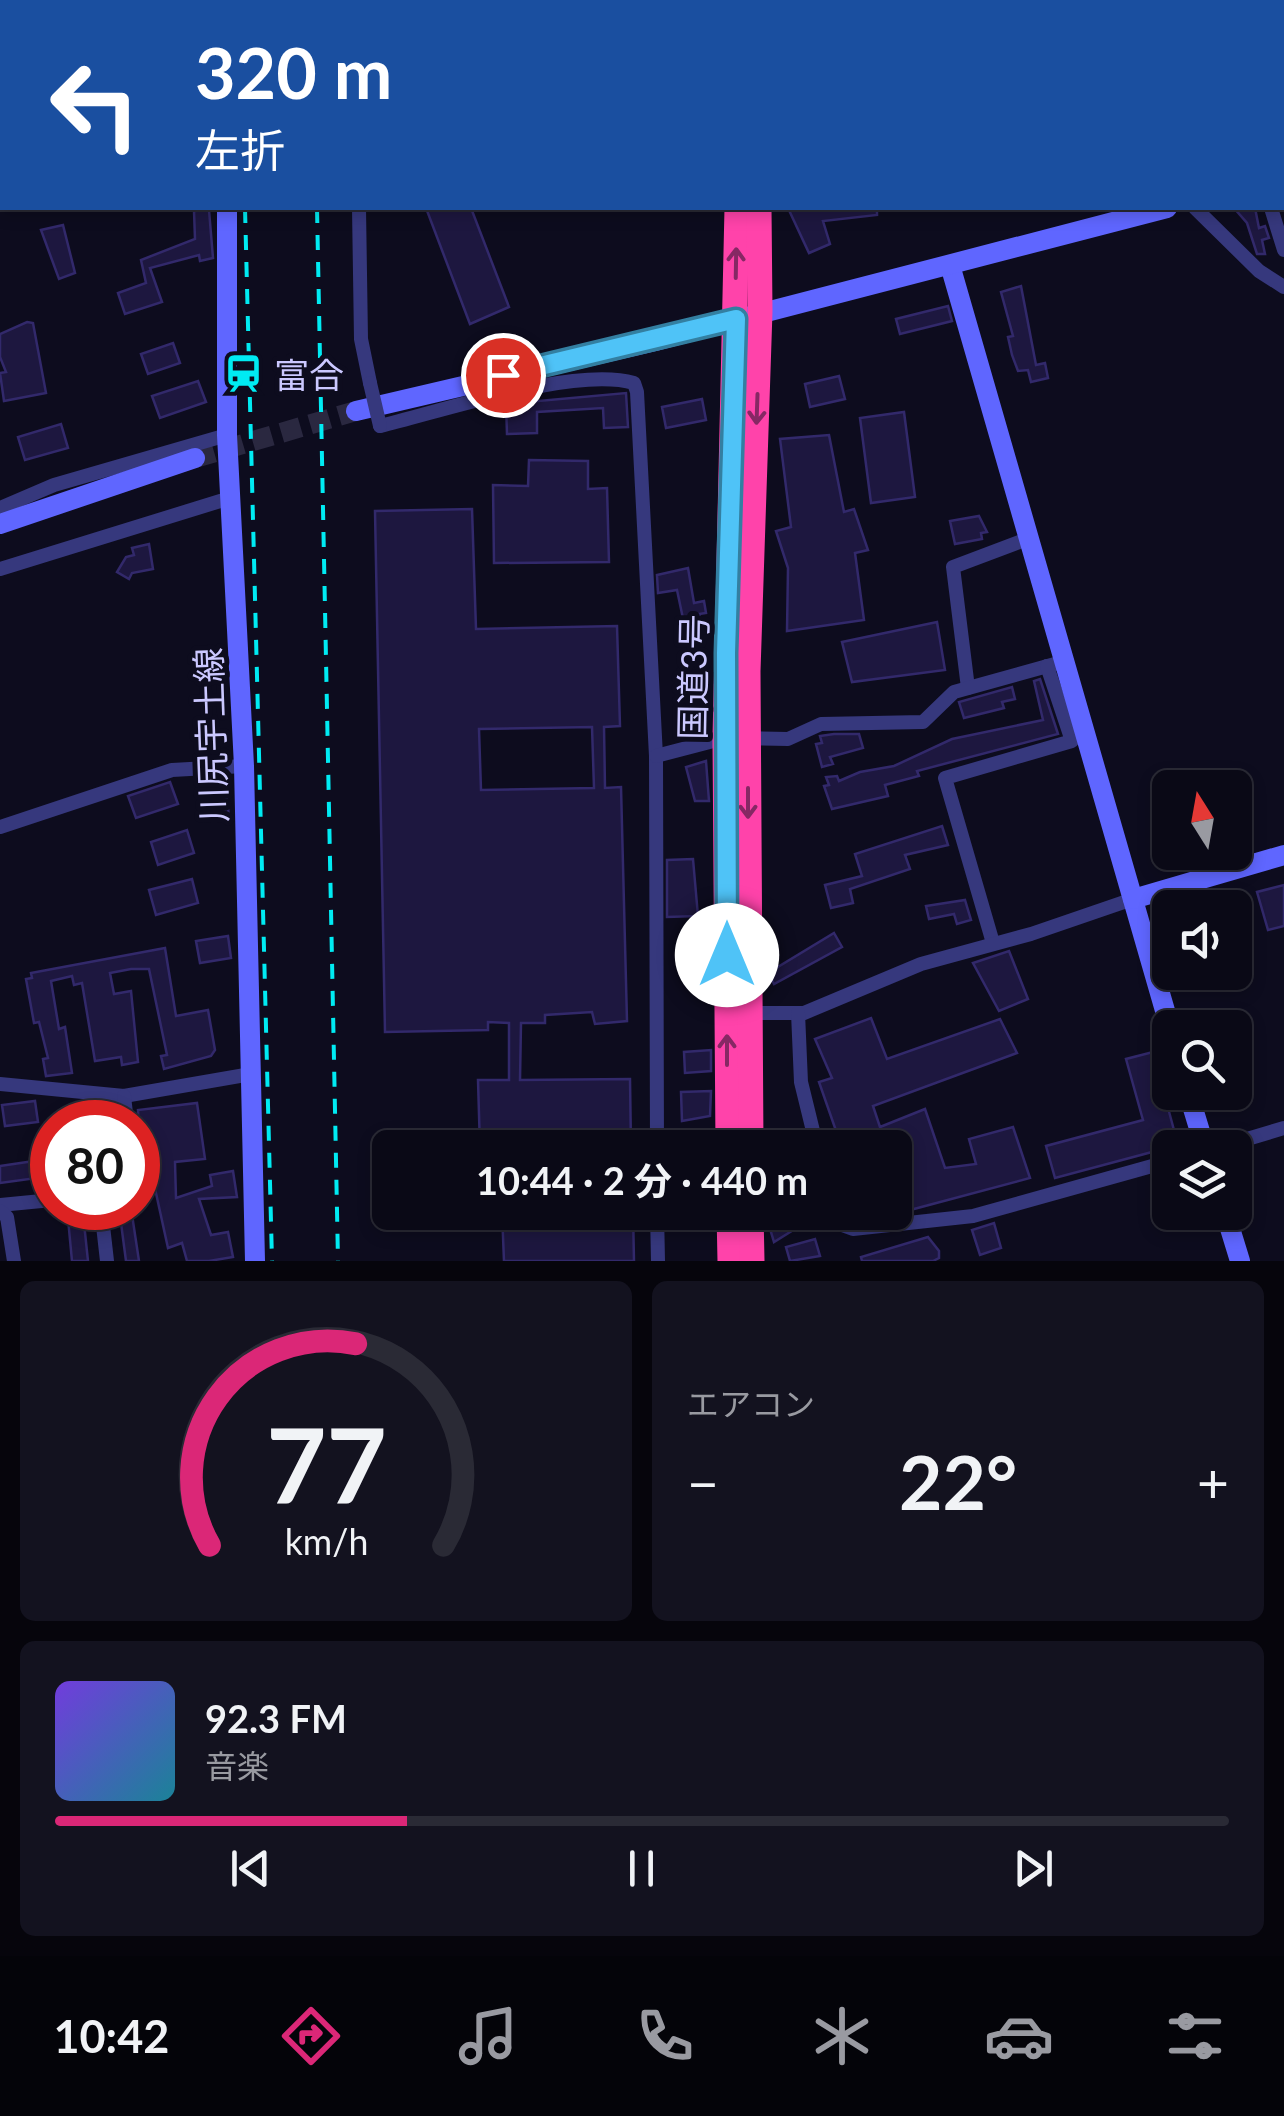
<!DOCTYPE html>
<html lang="ja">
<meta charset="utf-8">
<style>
:root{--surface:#0a0916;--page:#13121f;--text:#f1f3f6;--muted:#999aa1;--line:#2a2a35;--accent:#db2777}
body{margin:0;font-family:Lato,"Noto Sans JP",sans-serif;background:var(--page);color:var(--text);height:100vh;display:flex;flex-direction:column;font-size:38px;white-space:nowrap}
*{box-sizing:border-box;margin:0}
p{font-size:32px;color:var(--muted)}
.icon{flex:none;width:55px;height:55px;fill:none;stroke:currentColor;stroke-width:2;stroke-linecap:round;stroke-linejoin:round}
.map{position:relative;height:1261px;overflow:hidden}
.side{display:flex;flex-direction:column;gap:20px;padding:20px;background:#06050c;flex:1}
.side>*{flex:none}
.banner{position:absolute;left:0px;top:0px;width:1285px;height:210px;box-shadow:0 5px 15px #0003,0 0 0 2px var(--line);background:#1a4fa0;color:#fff;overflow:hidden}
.needle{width:65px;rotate:349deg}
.fabs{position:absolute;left:1152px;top:770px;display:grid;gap:20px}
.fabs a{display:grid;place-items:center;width:100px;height:100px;border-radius:15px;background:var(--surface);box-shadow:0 5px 15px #0003,0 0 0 2px var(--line);font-size:50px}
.speed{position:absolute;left:30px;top:1100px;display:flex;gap:20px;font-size:50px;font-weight:700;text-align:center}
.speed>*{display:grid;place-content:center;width:130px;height:130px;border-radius:50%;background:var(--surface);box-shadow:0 5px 15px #0003,0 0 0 2px var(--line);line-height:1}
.speed .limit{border:15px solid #d22;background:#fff;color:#111}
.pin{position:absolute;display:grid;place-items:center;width:85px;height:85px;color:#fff;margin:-42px;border:5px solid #fff;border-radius:50%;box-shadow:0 2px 10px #0007}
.me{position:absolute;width:110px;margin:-55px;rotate:0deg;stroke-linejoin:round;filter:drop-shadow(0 0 8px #0008)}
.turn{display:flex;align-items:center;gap:35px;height:210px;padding:0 30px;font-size:45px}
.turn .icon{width:130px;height:130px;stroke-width:2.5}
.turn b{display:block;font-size:70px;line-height:85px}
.big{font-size:75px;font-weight:700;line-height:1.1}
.side .tile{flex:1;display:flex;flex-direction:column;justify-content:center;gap:15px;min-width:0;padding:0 35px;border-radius:15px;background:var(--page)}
.side .dial{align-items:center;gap:0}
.dial svg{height:260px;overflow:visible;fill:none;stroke:var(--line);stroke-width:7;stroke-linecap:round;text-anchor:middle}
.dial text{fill:var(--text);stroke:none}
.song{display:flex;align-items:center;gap:30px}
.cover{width:120px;height:120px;border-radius:15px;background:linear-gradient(135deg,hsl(260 70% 55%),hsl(190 70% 35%))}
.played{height:10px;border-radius:5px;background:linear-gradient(90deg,var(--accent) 30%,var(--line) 30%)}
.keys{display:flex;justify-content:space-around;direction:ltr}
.heat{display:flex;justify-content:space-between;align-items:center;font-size:55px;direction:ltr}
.side .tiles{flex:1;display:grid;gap:20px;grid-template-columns:1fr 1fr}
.tile:last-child{grid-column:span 2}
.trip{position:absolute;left:372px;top:1130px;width:540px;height:100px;border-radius:15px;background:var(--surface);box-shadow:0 5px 15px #0003,0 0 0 2px var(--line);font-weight:700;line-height:100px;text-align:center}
.menu{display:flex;height:160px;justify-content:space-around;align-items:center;background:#040409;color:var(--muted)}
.menu .icon{width:70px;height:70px}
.menu .current{color:var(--accent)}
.menu b{font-size:45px;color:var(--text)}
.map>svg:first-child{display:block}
</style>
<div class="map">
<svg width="1284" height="1261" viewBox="0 0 1284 1261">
<rect width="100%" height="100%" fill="#0d0c1e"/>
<g fill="#1d173f" stroke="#32296b" stroke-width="2.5" fill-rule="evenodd">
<polygon points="426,208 471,208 509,307 470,324"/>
<polygon points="788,208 877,208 877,215 823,221 830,244 809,253"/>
<polygon points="1234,208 1255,208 1259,228 1265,226 1269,238 1262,240 1265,254 1257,254 1247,223"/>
<polygon points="209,210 213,258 200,261 199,255 150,268 162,302 125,314 118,293 146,283 141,260 195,239 194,211"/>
<polygon points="63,225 75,273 59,279 41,230"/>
<polygon points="1021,286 1036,365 1045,363 1048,378 1031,382 1028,370 1018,371 1012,355 1008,337 1013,336 1001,292"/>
<polygon points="948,306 952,321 900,334 896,319"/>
<polygon points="27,322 33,323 46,393 4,401 0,373 6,372 0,357 0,334"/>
<polygon points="173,343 180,363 148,374 141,354"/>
<polygon points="839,376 845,399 810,407 805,384"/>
<polygon points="198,381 206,402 160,418 152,396"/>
<polygon points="626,393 628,427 604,428 603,408 537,412 537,433 507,434 506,404"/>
<polygon points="702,399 706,420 666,428 662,407"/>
<polygon points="904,412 915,497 871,503 860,418"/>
<polygon points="61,424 68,448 25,460 18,437"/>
<polygon points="829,435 844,512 854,509 868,550 855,553 864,620 787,631 788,568 776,531 791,527 780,439"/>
<polygon points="529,460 588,461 588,489 607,488 609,562 494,563 493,485 528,486"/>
<path d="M472 509 476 629 617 626 620 726 604 727 605 788 621 787 627 1021 595 1024 592 1012 545 1015V1023H521L520 1080 630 1079 631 1148H480L478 1080H509V1023L488 1022V1030L385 1032 375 511ZM592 727 594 788 481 790 479 729Z"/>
<polygon points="979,516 987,532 981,533 982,539 955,544 950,521"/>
<polygon points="149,544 153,569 132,573 129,579 117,572 126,557 134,555 132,548"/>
<polygon points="688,568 694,603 704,601 706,613 699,614 702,624 697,626 701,650 690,652 677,590 658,593 657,575"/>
<polygon points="937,622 945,670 852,682 842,642"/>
<polygon points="1040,679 1058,734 917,771 919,776 885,785 888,796 832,809 824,786 829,785 826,777 837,776 839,781 860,772 894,766 952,739 1043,720 1034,681"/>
<polygon points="1012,687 1015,699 1002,702 1004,708 964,718 959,702"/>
<polygon points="834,734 859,734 863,748 830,757 833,764 822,767 816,744 822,743 820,736"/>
<polygon points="706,761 709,801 695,801 686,767"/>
<polygon points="170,782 178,804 136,818 128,796"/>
<polygon points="225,783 229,817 212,819 208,786"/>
<polygon points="942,826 948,845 905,855 910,869 850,889 853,903 831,908 825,885 862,876 855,854"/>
<polygon points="187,830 194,853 158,865 151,842"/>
<polygon points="693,859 698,916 667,917 667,860"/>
<polygon points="192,879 198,903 156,915 149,890"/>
<polygon points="1284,885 1284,926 1268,930 1257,892"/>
<polygon points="965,900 971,920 957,924 954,914 929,919 926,906"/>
<polygon points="834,933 842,947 774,984 768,973"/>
<polygon points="228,936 231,958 200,963 196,941"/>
<polygon points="165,948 176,1016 208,1010 215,1050 211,1056 164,1069 161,1056 167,1055 149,969 131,969 110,973 114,994 131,991 138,1062 122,1065 121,1057 95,1061 82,983 74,985 72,976 51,981 59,1029 65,1027 72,1073 46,1076 43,1059 48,1058 39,1022 34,1023 26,979 32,978 31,973"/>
<polygon points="1009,951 1028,999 999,1011 973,963"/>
<polygon points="871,1018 887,1059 1000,1019 1017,1053 873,1106 880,1127 925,1109 945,1168 976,1164 969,1139 1013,1127 1030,1178 895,1214 895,1148 842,1148 819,1082 832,1078 815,1039"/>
<polygon points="711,1050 711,1071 685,1073 684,1052"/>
<polygon points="1153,1052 1178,1145 1055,1178 1046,1146 1143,1120 1126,1059"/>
<polygon points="711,1091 710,1116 682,1121 681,1092"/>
<polygon points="35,1101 38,1122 5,1126 2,1105"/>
<polygon points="197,1103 205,1159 175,1162 176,1198 212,1186 210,1175 233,1171 237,1197 199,1199 211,1235 228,1232 233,1257 209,1261 187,1261 182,1243 168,1248 154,1184 149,1184 146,1137 139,1137 138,1110"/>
<polygon points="41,1160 44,1177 0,1183 0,1166"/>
<polygon points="67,1208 88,1208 89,1222 84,1223 88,1261 72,1261"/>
<polygon points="119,1208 131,1208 139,1261 126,1261"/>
<polygon points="502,1212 633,1212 634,1261 504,1261"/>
<polygon points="782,1212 809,1212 800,1220 803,1224 774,1242 768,1222"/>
<polygon points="994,1223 1001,1248 980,1255 972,1230"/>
<polygon points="928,1237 939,1251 939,1258 933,1261 862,1261 861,1257"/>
<polygon points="815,1239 820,1256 790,1261 786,1247"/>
</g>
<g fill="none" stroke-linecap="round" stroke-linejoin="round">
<polyline stroke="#2a2840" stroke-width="20" stroke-dasharray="20 10" stroke-linecap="butt" points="195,458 356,411"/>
<g stroke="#36387d" stroke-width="14">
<polyline points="354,0 354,2"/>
<polyline points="475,0 476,2"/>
<polyline points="961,0 961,2"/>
<polyline points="1038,0 1039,2"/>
<polyline points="1136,0 1136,2"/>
<polyline points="1273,0 1273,2"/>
<polyline points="643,2 652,0"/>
<polyline points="1282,33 1284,36"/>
<polyline points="1282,86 1284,86"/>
<polyline points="0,163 2,163"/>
<polyline points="359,208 361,339 370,383"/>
<polyline points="1195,208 1259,271 1284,287"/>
<polyline points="1271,208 1284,250"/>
<path d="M380 426C443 411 575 366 634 383L637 392 656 756 657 1148"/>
<polyline points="0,508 54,485 227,435"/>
<polyline points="0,569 230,498"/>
<polyline points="968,688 953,567 1027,539"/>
<polyline points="656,756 725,738 788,739 821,724 923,722 954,692 1062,662"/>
<polyline points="0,827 172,770 244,766"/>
<polyline points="993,943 945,778 1072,741 1047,666"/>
<polyline points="750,1013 804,1013 921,964 1031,934 1133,899"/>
<polyline points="798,1013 801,1082 813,1131 803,1148"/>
<polyline points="0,1084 124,1096 251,1074"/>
<polyline points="124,1096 127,1122"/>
<polyline points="1217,1148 1284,1128"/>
<polyline points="0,1205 52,1200"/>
<polyline points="101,1208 107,1261"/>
<polyline points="0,1211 7,1217 14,1261"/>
<polyline points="657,1212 658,1261"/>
<polyline points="836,1212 842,1225 853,1229 973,1216 1170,1161"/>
</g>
<g stroke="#5f66ff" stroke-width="20">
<polyline points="221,0 221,2"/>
<polyline points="1282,140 1284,139"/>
<polyline points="227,208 227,435 244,766 255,1261"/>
<polyline points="950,265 1170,1028"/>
<polyline points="356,411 655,341 1167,208"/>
<polyline points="0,524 195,458"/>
<polyline points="1133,899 1284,855"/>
<polyline points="1188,1092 1205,1148"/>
<polyline points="1225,1212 1240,1261"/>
</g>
<g stroke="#ff43aa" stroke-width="25">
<polyline points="743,2 743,0"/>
<polyline points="763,2 763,0"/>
<polyline points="728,1148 725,738 737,208"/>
<polyline points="751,1148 748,671 760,311 759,208"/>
<polyline points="729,1212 730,1261"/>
<polyline points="751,1212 752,1261"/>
</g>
<g stroke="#00ebf3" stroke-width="4" stroke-dasharray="15 12" stroke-linecap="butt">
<polyline points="239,0 239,2"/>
<polyline points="304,0 304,2"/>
<polyline points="245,208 272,1261"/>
<polyline points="317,208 338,1261"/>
</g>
<polyline stroke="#36387d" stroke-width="14" points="370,383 380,426"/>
</g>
<defs><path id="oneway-shaft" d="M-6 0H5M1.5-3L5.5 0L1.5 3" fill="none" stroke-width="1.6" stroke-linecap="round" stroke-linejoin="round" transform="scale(2.5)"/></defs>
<g stroke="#862864">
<use href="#oneway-shaft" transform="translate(736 263) rotate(-89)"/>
<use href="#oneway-shaft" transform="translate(757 409) rotate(92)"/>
<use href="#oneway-shaft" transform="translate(748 803) rotate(90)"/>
<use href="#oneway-shaft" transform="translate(727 1050) rotate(-90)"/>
</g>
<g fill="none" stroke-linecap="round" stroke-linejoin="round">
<defs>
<polyline id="route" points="503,375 736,319 726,653 727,955"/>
</defs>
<use href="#route" stroke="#337fa1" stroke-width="25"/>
<use href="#route" stroke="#4fc3f7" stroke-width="18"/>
</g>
<defs>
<symbol id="station-bare" viewBox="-9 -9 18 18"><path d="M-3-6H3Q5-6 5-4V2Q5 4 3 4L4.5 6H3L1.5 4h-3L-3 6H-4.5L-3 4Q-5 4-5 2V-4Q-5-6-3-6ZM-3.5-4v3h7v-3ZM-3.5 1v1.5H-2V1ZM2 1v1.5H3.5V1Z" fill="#00ebf3" stroke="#0d0c1e" stroke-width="2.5" paint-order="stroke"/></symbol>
</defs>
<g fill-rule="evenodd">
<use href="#station-bare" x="216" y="346" width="55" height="55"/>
</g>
<g text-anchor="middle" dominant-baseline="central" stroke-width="10" stroke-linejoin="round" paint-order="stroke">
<g font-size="35" fill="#cbc8ff" stroke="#0d0c1e" text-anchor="start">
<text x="274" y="374">富合</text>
</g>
<g font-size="35" fill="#cbc8ff" stroke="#0d0c1e">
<text transform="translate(692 677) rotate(-89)">国道3号</text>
<text transform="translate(210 735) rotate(-92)">川尻宇土線</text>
</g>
</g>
</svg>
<div class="fabs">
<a><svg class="needle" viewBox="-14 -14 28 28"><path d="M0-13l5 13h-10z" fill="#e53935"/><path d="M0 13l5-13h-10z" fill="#999aa1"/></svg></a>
<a><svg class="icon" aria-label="sound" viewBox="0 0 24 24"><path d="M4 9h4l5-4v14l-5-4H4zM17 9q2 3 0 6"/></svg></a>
<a><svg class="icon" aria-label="search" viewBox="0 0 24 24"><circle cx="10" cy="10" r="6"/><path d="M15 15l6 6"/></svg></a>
<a><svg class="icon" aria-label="layers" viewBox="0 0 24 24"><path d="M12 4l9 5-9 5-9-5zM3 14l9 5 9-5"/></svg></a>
</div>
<div class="speed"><div class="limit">80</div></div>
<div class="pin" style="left:503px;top:375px;background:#d93025"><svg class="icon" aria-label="arrive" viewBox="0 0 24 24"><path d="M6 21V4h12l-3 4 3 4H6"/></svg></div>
<svg class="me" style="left:727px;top:955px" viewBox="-20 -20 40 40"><circle r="19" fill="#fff"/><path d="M0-13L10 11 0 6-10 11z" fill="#4fc3f7"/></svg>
<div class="trip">10:44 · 2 分 · 440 m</div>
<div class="banner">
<div class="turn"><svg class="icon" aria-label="left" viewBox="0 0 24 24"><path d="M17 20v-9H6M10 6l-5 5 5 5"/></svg><div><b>320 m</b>左折</div></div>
</div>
</div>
<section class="side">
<div class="tiles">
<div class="tile dial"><svg viewBox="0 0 100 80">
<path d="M14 69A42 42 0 1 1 86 69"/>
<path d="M14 69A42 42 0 0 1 59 7" stroke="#db2777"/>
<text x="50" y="56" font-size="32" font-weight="700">77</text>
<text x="50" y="72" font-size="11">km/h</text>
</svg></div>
<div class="tile"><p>エアコン</p>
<div class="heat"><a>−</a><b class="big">22°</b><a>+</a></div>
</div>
<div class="tile">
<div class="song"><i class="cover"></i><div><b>92.3 FM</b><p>音楽</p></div></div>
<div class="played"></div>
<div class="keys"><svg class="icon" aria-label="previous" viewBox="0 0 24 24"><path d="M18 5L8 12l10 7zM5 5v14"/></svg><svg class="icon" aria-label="pause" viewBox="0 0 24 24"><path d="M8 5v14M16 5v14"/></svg><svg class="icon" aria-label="next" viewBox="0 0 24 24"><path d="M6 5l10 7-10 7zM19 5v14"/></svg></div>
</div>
</div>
</section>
<nav class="menu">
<b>10:42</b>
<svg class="icon current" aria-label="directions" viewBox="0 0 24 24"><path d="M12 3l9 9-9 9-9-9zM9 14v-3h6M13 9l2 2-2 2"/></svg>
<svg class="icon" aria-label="music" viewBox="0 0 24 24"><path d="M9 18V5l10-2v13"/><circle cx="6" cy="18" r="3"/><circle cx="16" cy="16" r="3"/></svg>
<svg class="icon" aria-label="phone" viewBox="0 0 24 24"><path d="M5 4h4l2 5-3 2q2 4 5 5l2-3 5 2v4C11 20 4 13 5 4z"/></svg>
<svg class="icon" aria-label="climate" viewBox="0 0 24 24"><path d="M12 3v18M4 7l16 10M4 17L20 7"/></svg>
<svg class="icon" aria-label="car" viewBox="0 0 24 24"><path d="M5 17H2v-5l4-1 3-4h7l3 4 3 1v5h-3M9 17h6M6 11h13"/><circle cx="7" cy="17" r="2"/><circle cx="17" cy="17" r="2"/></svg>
<svg class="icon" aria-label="filters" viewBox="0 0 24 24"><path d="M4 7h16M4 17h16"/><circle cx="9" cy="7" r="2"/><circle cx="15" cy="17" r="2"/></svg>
</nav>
